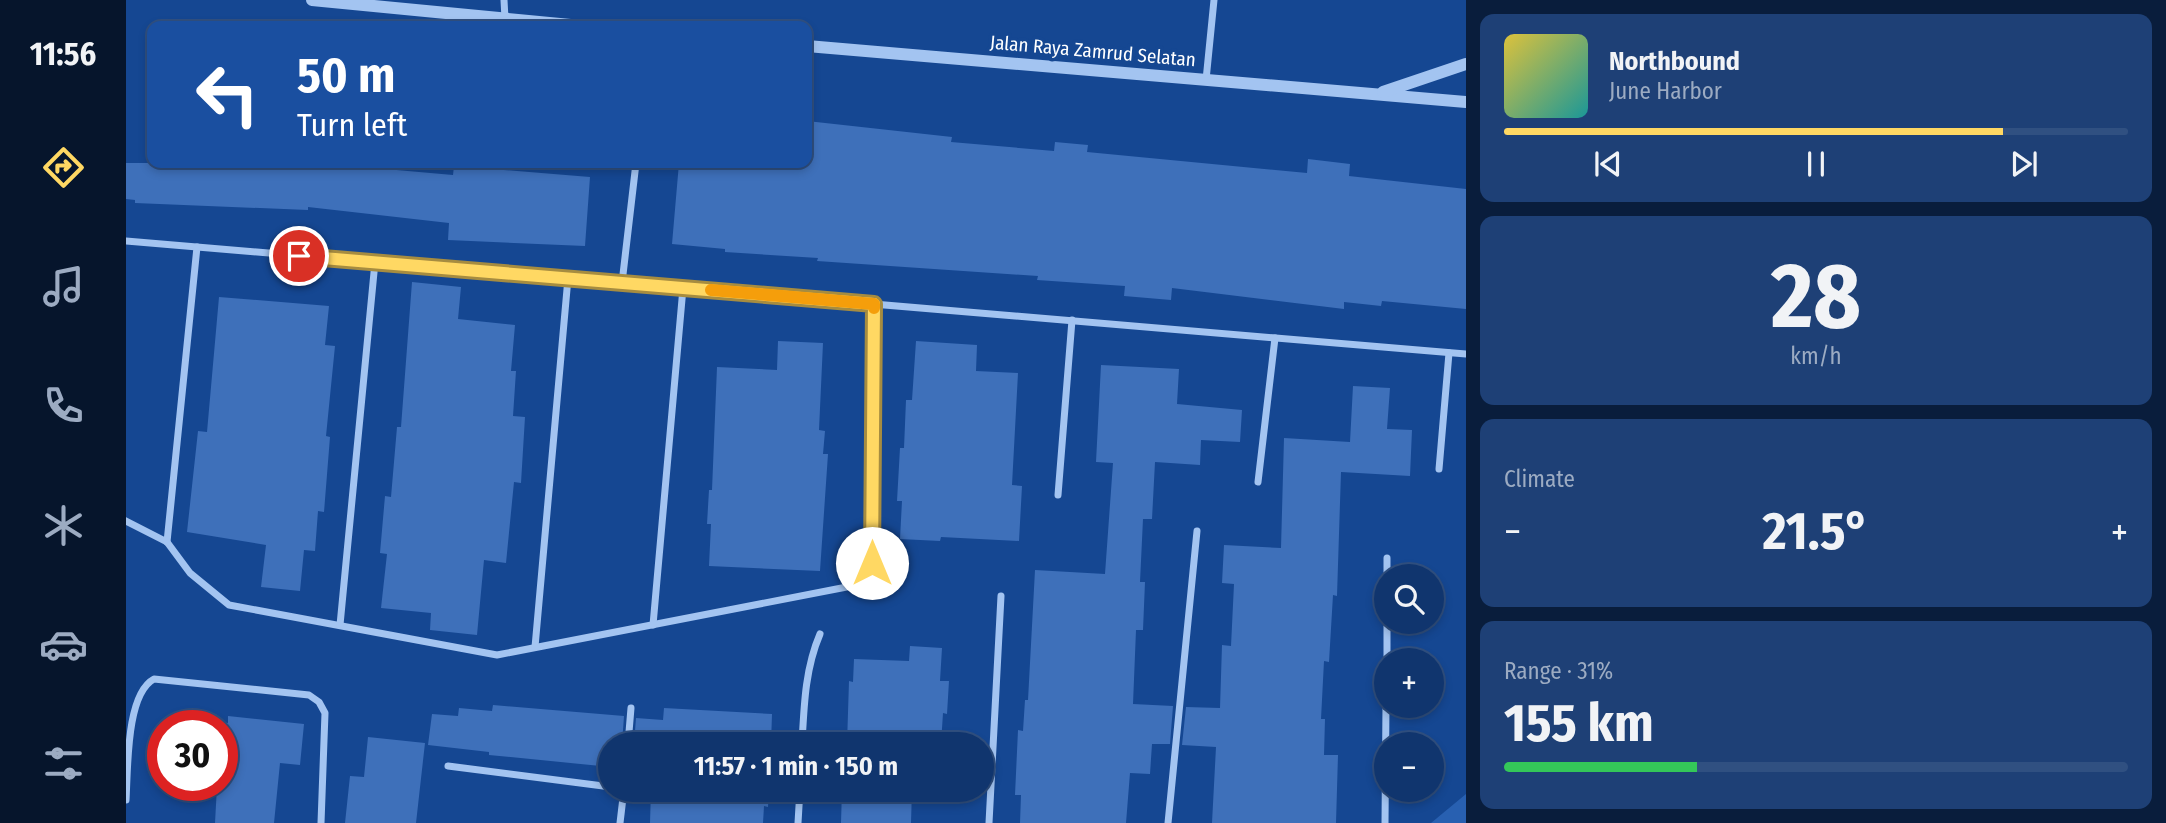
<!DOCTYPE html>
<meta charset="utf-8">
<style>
:root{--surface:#10356e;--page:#1e4076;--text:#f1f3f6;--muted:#9cabc2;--line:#305081;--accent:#ffd863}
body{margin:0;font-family:"Fira Sans Condensed",sans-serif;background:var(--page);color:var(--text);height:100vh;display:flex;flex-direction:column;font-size:26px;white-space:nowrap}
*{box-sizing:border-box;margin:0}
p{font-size:23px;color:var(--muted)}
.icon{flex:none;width:38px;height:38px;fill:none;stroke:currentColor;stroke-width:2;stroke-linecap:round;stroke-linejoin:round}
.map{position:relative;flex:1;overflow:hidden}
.panel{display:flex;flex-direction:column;gap:14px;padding:14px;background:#091d3c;width:700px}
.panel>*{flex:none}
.hud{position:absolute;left:21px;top:21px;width:665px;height:147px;border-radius:14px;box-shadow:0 4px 10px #0003,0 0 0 2px var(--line);background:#1a4fa0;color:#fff;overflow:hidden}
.controls{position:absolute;left:1248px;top:564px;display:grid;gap:14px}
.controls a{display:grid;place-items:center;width:70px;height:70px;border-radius:50%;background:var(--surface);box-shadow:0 4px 10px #0003,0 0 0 2px var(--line);font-size:35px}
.speed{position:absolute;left:21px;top:710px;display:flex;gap:14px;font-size:35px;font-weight:700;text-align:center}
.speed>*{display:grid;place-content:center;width:91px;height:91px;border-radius:50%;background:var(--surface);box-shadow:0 4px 10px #0003,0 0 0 2px var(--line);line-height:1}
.speed .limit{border:10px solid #d22;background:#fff;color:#111}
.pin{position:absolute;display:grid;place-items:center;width:60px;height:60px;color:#fff;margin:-30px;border:4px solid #fff;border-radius:50%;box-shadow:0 2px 7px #0007}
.me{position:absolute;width:77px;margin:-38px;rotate:0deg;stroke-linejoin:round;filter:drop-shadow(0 0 5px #0008)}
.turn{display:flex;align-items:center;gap:24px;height:147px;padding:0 35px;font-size:32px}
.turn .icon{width:91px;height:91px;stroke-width:2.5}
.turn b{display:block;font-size:49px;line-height:60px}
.big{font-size:52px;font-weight:700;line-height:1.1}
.panel .widget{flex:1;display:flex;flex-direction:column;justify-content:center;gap:10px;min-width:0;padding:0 24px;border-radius:14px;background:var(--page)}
.panel .dial{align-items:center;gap:0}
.dial b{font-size:91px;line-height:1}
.song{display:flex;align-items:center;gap:21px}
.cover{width:84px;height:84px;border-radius:10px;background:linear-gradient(135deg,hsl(50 70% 55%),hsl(180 70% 35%))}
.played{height:7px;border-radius:4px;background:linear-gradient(90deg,var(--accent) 80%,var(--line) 80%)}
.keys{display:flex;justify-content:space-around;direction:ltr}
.heat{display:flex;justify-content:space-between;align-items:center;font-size:38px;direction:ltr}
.charge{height:10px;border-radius:5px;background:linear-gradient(90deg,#34c759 31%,var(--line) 0)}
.trip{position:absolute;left:472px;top:732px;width:396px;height:70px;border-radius:35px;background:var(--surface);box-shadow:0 4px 10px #0003,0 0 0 2px var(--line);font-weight:700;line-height:70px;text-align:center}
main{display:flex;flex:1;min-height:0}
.tab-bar{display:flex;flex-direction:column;width:126px;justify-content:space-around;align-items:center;background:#06152c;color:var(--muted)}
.tab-bar .icon{width:49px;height:49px}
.tab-bar .selected{color:var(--accent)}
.tab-bar b{font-size:32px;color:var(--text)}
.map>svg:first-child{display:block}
</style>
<main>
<nav class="tab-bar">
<b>11:56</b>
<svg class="icon selected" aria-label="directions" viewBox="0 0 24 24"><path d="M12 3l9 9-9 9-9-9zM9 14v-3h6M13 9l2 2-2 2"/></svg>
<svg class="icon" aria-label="music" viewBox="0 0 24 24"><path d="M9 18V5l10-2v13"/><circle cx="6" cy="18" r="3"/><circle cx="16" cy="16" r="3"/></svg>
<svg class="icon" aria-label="phone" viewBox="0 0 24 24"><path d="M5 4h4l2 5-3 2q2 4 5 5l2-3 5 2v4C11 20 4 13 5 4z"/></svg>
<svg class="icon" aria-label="climate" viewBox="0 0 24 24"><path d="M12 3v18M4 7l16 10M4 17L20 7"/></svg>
<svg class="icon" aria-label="car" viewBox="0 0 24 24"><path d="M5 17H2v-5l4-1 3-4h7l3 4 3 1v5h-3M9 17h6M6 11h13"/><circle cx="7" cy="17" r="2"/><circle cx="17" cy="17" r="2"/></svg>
<svg class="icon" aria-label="filters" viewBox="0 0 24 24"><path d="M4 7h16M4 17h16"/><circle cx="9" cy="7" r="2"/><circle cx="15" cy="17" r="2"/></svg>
</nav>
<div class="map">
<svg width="1340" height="823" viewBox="0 0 1340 823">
<rect width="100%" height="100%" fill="#154792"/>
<polygon fill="#2860b1" points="1340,794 1340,823 1305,823"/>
<g fill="#3e70ba">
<polygon points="681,121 826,137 825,142 928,151 929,142 962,145 961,152 1181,173 1182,159 1224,164 1223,176 1340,189 1340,309 1256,301 1255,306 1218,302 1218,309 1046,288 1045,300 998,296 999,286 911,280 912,276 691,261 692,258 599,252 599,249 546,244 553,163 681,163"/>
<polygon points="0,163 226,163 225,166 327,175 328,166 464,177 459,246 322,240 323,223 182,207 182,210 9,203 9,200 0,199"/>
<polygon points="286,282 335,287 332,319 389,325 385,371 390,371 387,416 399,417 395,483 388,482 380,563 358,560 351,635 304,630 305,613 255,608 261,554 254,553 259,496 265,497 271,427 275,427"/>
<polygon points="93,297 203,306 199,345 209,346 200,436 204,437 198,512 192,511 189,551 178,550 174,591 135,587 140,545 61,532 72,431 81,432"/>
<polygon points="652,341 697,343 693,430 699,431 697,454 702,454 694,571 583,566 585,524 581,524 583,490 586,490 591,367 651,370"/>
<polygon points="790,341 851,345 850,371 892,373 886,485 896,486 893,541 815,537 814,541 774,539 776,501 771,501 774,448 778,448 780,400 786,400"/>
<polygon points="975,365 1053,369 1051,404 1116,410 1114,442 1075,440 1074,465 1029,462 1026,519 1017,519 1014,582 1019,582 1017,630 1010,630 1007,704 1047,706 1044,744 1026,744 1024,774 1004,773 1000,823 894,823 895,795 889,795 892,730 897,731 899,700 902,700 909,570 979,574 987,463 970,462"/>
<polygon points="1227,386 1264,388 1261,429 1286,430 1284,476 1215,472 1211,596 1207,595 1203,662 1198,661 1195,719 1199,719 1198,755 1212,755 1210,823 1086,823 1090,747 1056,745 1060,707 1094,708 1096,645 1105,646 1108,584 1096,583 1098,545 1155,548 1158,438 1224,442"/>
<polygon points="784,646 816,648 814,681 823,681 821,714 817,713 815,744 721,744 723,681 727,682 728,659 783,661"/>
<polygon points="367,705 498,716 496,744 485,744 485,767 363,755 363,752 302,745 306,714 332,716 333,708 366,711"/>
<polygon points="538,708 646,714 645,744 508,744 510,718 537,720"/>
<polygon points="102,716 178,724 174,765 154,763 148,823 89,823 91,786 96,786 96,722 102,723"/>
<polygon points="242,737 299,743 290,823 219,823 224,776 238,777"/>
<polygon points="525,789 643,789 642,807 638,806 637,823 524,823"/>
<polygon points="716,789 786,789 785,823 715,823"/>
</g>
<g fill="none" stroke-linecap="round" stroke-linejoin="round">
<g stroke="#a3c4f1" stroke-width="7">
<polyline points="378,0 379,19"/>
<polyline points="1080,80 1088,0"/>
<polyline points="0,241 1340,354"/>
<polyline points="496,283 510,163"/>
<polyline points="1313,469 1323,353"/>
<polyline points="1132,482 1149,338"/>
<polyline points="932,495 946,320"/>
<polyline points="0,521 41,542 64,573 103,605 371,655 731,585 746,563 748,304"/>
<polyline points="41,542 71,247"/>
<polyline points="1261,576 1261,558"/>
<polyline points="214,625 249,262"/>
<polyline points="527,625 557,288"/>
<polyline points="409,647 442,278"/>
<polyline points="1261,660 1261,621"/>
<polyline points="502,744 505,708"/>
<path d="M676 744C678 706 679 669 694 634"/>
<polyline points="322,766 485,787"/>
<path d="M0 800C2 768 0 694 28 679L183 695 193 702 199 713 195 823"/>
<polyline points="494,823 498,789"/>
<polyline points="672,823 674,789"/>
<polyline points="863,823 875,596"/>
<polyline points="1042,823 1071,531"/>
<polyline points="1259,823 1260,705"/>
</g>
<g stroke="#a3c4f1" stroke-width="12">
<polyline points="186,0 455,26"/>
<polyline points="681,46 1340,102"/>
<polyline points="1257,92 1340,64"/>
</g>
</g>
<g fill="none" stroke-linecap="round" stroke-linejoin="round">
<defs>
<polyline id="route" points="173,256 748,304 746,563"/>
</defs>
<use href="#route" stroke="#a68c40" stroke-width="18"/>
<use href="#route" stroke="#ffd863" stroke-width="12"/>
<polyline stroke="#f59e0b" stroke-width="12" points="585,290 748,304 748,308"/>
</g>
<g text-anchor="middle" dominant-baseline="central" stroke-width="7" stroke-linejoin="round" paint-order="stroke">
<g font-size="19" fill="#fff" stroke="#154792">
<text transform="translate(967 51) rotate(5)">Jalan Raya Zamrud Selatan</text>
</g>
</g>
</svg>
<div class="controls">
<a><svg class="icon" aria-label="search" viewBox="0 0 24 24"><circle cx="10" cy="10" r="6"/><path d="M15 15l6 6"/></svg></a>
<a>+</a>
<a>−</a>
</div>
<div class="speed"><div class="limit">30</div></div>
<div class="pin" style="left:173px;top:256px;background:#d93025"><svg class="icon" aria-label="arrive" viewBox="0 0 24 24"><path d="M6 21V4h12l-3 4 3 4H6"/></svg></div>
<svg class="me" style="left:746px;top:563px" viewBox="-20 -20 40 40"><circle r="19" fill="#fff"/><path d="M0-13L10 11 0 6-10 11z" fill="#ffd863"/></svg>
<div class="trip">11:57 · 1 min · 150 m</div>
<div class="hud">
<div class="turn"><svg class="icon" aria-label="left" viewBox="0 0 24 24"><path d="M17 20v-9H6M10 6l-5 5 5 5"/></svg><div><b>50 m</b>Turn left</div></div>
</div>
</div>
<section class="panel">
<div class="widget">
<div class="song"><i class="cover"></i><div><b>Northbound</b><p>June Harbor</p></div></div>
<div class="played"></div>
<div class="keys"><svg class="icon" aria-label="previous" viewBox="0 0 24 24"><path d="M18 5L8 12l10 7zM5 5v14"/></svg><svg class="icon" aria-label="pause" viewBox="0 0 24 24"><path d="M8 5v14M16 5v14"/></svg><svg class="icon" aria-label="next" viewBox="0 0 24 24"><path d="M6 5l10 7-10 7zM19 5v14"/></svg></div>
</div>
<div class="widget dial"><b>28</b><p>km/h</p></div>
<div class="widget"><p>Climate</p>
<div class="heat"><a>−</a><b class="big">21.5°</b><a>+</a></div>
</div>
<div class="widget"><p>Range · 31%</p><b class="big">155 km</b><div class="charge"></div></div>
</section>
</main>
